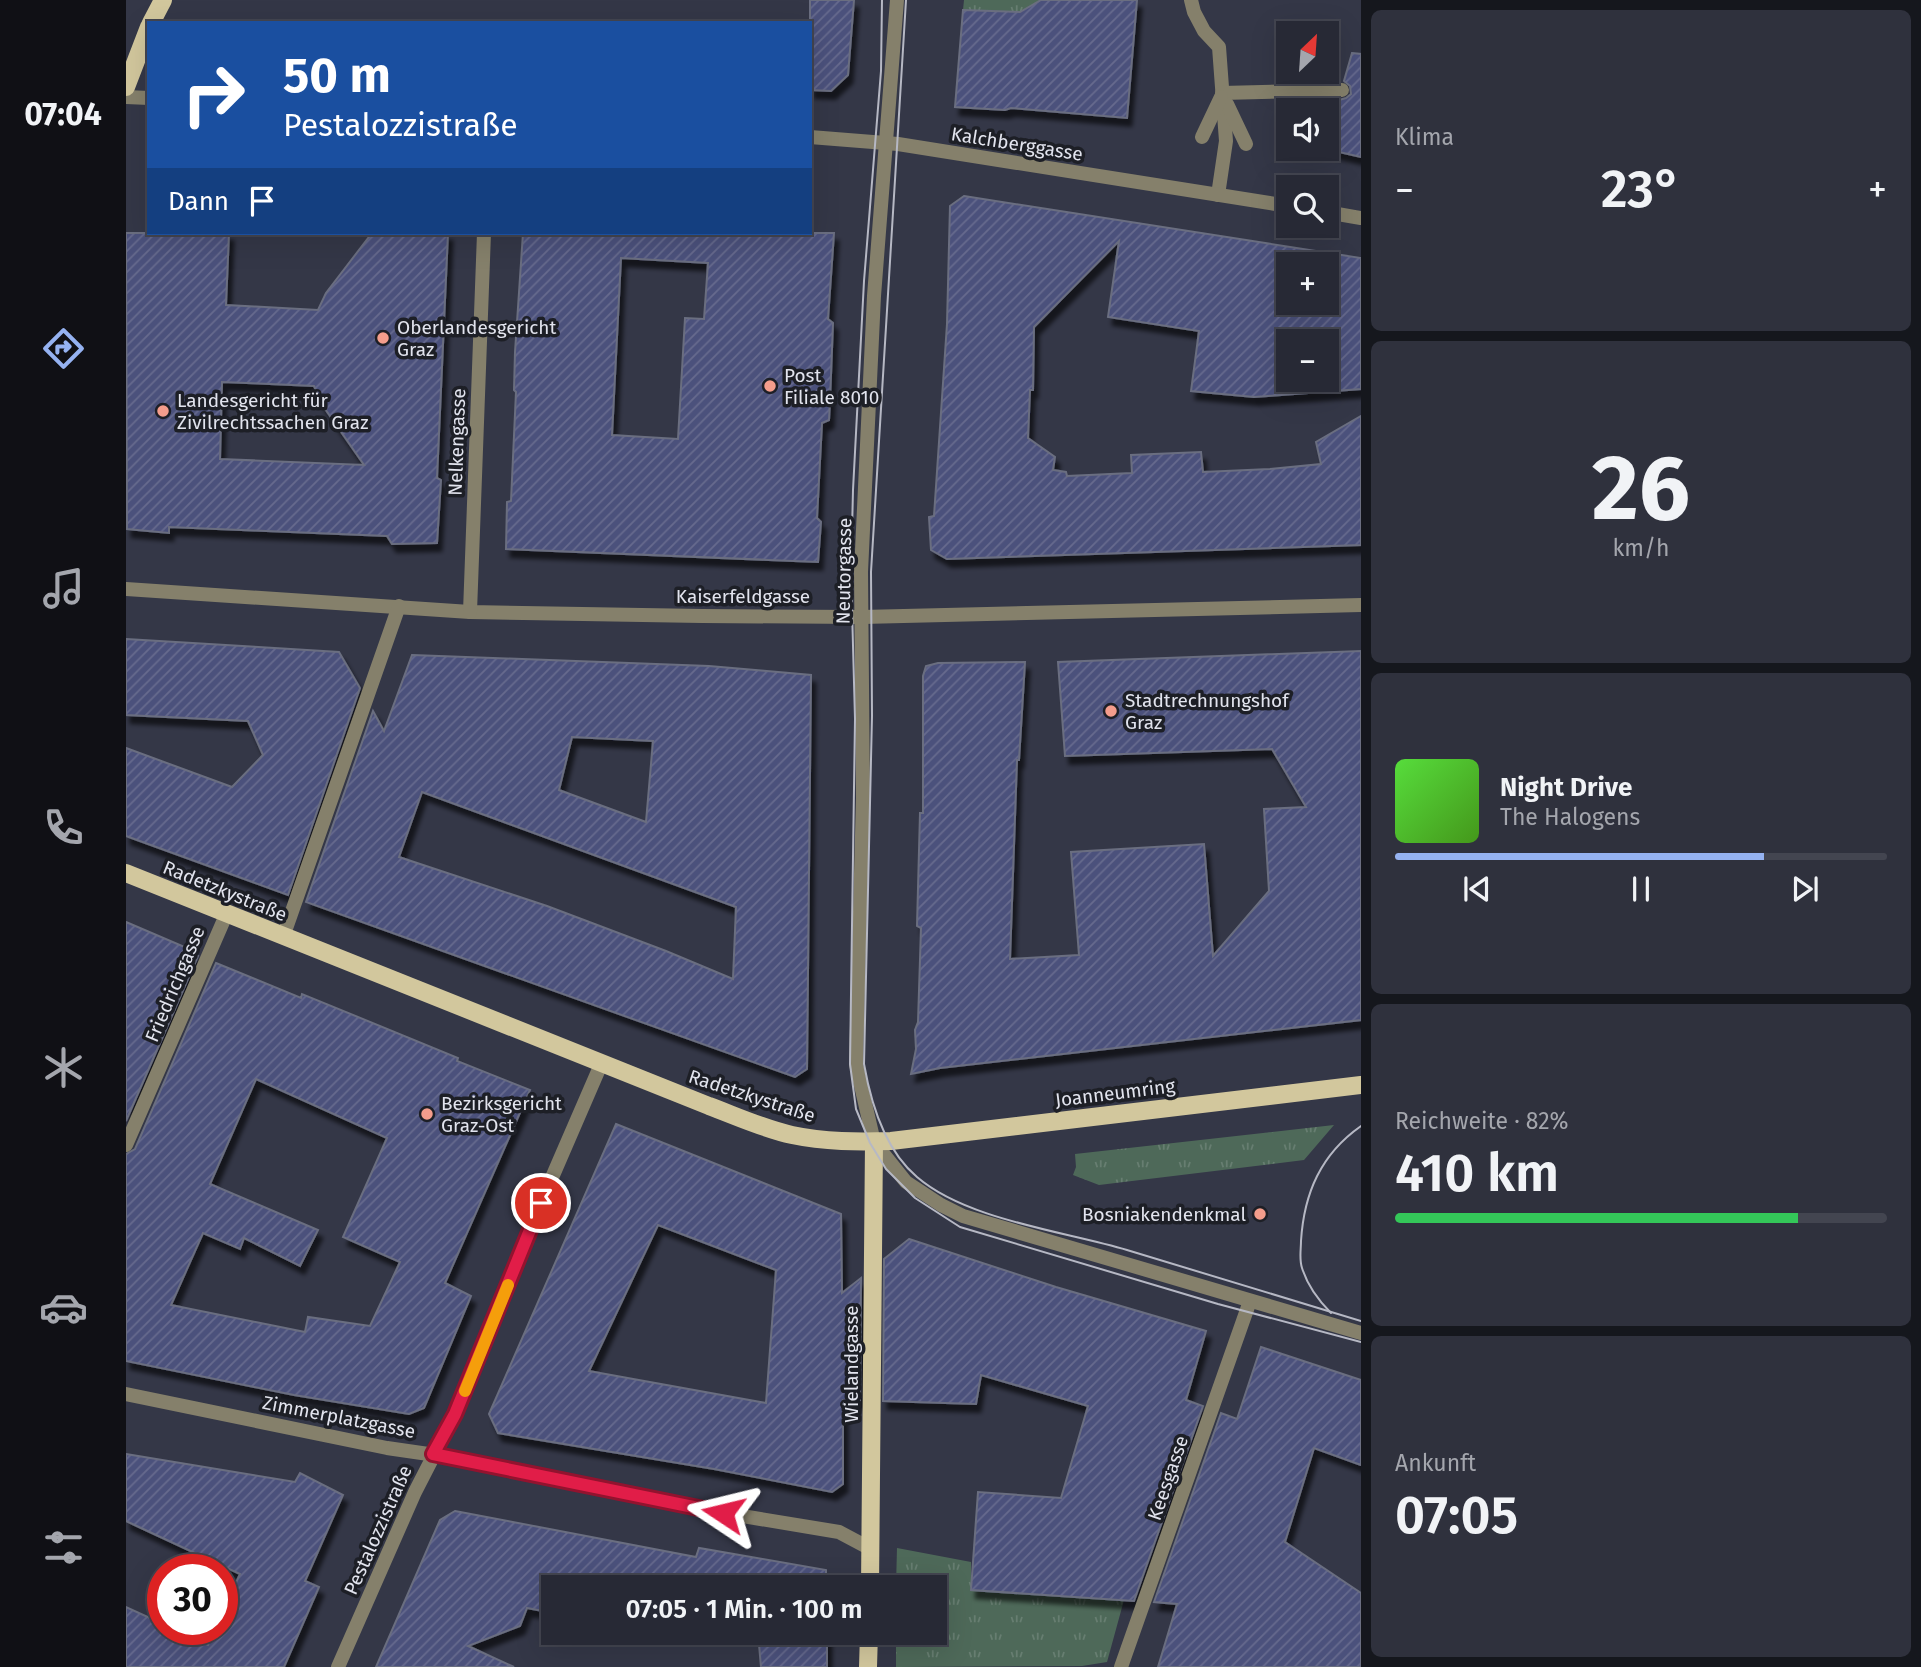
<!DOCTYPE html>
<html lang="de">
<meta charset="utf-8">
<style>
:root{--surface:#272935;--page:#2f313d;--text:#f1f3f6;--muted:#a4a6ad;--line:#434550;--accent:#95b2f1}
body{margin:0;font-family:"Fira Sans",sans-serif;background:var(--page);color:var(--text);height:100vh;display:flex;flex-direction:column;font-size:26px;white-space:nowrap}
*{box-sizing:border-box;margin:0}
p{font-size:23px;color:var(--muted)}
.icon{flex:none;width:38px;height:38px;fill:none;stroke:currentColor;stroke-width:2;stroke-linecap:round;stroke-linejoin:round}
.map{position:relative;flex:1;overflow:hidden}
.sheet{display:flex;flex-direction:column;gap:10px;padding:10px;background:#15171d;width:560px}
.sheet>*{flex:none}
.top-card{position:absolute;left:21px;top:21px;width:665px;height:214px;border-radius:0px;box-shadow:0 7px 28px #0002,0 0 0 2px var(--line);background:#1a4fa0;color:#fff;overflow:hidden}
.needle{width:46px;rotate:25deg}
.buttons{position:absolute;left:1150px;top:21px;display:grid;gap:14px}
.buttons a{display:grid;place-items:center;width:63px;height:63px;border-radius:0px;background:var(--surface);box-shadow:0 7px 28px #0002,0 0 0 2px var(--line);font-size:35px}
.speed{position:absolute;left:21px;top:1554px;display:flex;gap:14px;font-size:35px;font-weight:700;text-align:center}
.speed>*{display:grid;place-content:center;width:91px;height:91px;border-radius:50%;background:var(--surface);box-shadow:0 7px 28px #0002,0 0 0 2px var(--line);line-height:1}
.speed .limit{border:10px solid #d22;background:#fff;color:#111}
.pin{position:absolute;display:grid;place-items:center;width:60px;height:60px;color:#fff;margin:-30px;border:4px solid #fff;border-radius:50%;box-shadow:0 2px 7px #0007}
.me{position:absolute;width:77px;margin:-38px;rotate:280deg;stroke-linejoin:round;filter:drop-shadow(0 0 5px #0008)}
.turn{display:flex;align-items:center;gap:24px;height:147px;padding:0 21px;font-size:32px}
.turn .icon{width:91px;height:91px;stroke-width:2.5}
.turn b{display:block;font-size:49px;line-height:60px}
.then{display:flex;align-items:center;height:66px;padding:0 21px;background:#0003;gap:14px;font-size:26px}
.big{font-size:52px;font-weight:600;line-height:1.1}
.sheet .widget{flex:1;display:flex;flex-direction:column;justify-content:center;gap:10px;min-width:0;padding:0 24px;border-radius:10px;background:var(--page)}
.sheet .dial{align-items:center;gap:0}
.dial b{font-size:91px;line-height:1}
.song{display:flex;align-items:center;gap:21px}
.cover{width:84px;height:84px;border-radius:10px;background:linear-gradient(135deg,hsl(110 70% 55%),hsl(100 70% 35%))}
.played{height:7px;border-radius:4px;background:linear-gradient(90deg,var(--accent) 75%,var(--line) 75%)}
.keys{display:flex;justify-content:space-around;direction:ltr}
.heat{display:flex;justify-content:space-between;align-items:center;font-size:38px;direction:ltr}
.charge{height:10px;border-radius:5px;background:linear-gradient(90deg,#34c759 82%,var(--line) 0)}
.trip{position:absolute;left:415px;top:1575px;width:406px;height:70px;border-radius:0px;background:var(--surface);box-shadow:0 7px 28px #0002,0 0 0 2px var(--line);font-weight:600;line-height:70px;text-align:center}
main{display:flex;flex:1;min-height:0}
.menu{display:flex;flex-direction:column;width:126px;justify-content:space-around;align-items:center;background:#101015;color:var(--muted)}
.menu .icon{width:49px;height:49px}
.menu .on{color:var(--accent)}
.menu b{font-size:32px;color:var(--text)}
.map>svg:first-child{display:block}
</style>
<main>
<nav class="menu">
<b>07:04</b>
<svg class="icon on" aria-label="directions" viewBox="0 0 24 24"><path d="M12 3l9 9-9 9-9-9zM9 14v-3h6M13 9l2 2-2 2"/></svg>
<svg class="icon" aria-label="music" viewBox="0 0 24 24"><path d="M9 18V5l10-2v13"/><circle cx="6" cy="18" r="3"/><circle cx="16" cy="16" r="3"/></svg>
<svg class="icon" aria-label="phone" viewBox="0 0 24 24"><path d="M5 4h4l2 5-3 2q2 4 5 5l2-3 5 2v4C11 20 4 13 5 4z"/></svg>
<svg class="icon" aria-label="climate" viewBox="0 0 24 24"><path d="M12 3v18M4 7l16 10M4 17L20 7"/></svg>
<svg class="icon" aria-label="car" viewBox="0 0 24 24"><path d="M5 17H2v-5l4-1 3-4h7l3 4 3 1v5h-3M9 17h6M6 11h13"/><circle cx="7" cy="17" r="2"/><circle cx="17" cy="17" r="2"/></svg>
<svg class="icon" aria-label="filters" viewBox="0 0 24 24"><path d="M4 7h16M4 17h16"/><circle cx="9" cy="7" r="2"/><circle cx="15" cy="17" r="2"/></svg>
</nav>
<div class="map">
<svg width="1235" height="1667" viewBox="0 0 1235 1667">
<defs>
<pattern id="grass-tufts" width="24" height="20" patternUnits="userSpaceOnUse" patternTransform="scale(1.75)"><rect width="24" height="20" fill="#4e6959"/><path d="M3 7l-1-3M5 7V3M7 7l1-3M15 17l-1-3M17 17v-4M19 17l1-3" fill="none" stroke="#677e71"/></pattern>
<pattern id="building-hatch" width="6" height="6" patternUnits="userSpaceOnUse" patternTransform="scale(1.75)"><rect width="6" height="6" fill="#4c517b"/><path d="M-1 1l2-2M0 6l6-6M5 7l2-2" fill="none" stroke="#666a8e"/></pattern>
<filter id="shadow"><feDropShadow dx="4.5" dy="8" stdDeviation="2" flood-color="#0009"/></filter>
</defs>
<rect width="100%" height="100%" fill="#343747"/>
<g fill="url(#grass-tufts)">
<polygon points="838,0 915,0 908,7 888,15 887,12 837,10"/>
<polygon points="1208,1125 1178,1160 973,1185 947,1175 950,1167 949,1154"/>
<polygon points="771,1548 845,1562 845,1590 998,1600 981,1662 956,1666 770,1667 770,1633 808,1633 808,1587 770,1587"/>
</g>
<g fill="url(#building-hatch)" stroke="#6a6e80" stroke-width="2" fill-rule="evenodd" filter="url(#shadow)">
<polygon points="684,0 728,0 722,75 705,91 684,90"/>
<polygon points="915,0 1011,0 1001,118 885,108 879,110 829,107 837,10 894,12"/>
<polygon points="1226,53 1235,54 1235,157 1200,149 1213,100 1220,98 1225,94 1224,86 1218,81"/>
<path d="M838 196 1235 258V389L1128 397 1065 391 1073 331 982 317 993 241 908 327 907 390H904L902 438 929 457 927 470 940 472 941 476 1006 473 1005 455 1075 452 1077 472 1144 469 1195 464 1190 442 1235 416V545L821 559 805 550 803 517 808 516 821 324 824 206ZM1162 264H1200V303H1162ZM1162 341H1200V380H1162Z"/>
<path d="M0 233H103L100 305 192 310 200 293 246 233H322L311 478 315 480 311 543 266 544 261 536 43 527V533L1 529ZM96 382 188 386 197 406 238 465 94 459Z"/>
<path d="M397 233H708L702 319 707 323 704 401 703 420 696 423 691 518 695 522 692 562 380 549 381 502 385 501 390 392 388 390 389 352ZM495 258 582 263 578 319 559 318 552 439 486 435Z"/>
<polygon points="0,639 213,652 234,688 162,895 0,836 0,748 106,787 137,755 122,721 0,715"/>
<polygon points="1235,651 1235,1020 814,1068 785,1074 790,1049 789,1030 792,1022 795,928 791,926 794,813 797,813 797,676 800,666 812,663 899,662 893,760 891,760 884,959 953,955 945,852 1078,844 1087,956 1143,891 1138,809 1180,807 1146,749 939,756 932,662"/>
<path d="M286 655 583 666 685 675 681 1069 669 1077 180 902 247 711 258 731ZM446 737 527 741 520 822 433 790ZM296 792 610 907 607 979 540 951 421 906 273 857Z"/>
<polygon points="0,922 61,948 60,951 72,956 0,1121"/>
<path d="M90 963 175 998 176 994 332 1058 331 1061 404 1090 319 1283 345 1296 298 1408 283 1414 168 1395 0 1361V1154L9 1149ZM130 1079 261 1138 217 1237 274 1262 244 1326 182 1317 179 1332 45 1305 77 1233 114 1249 118 1238 174 1266 192 1230 84 1184Z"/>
<path d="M490 1124 715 1214 716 1293 735 1278 734 1401 717 1400V1484L706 1492 588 1469 372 1433 363 1414ZM532 1225 650 1270 640 1403 463 1371Z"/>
<polygon points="783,1239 930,1287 1080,1331 1060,1400 1077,1406 1008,1601 845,1590 852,1492 935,1498 962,1406 855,1375 850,1404 757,1401 758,1259"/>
<polygon points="1135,1347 1235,1380 1235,1465 1188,1448 1159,1542 1235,1593 1235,1667 1032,1667 1051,1604 1028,1602 1095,1413 1111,1419"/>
<polygon points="0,1454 169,1482 174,1473 217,1495 179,1581 193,1587 158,1667 0,1667 0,1607 37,1624 37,1629 49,1629 82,1645 89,1629 96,1629 96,1613 114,1574 0,1521"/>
<polygon points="329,1511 570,1557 573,1548 700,1570 700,1587 427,1587 427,1613 401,1608 394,1626 342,1646 388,1667 250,1667 314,1520"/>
<polygon points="632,1633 701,1633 701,1667 635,1667"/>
</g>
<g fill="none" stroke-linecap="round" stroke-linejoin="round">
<g stroke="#85806b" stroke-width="14">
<polyline points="1065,0 1068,12 1078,31 1093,47 1100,141 1092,195"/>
<polyline points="1096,93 1216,90"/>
<polyline points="1101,104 1120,144"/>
<polyline points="1076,137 1095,97"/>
</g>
<g stroke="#85806b" stroke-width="14">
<polyline points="0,97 23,98"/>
<polyline points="684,137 772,144 1162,206"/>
<polyline points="1200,212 1235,218"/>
<polyline points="0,589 344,612 576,616 736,617 1235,605"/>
<polyline points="344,612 358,233"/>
<polyline points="157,937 273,606"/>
<polyline points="748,1142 780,1182 815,1205 837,1216 1235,1333"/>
<polyline points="0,1145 100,915"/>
<polyline points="0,1394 261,1448 330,1458 574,1509 713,1532 745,1549"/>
<polyline points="212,1667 289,1492 329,1414 415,1203 476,1062"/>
<polyline points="995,1667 1124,1301"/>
</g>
<polyline stroke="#85806b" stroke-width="14" points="748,1142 730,1064 737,798 735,572 748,296 771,0"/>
<g stroke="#d2c79d" stroke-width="18">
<polyline points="25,23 37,0"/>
<polyline points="0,87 23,27"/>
<path d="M0 873 583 1106C610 1116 638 1129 666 1135 699 1142 732 1142 765 1141L1235 1085"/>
<polyline points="744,1587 748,1142"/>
<polyline points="742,1667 743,1633"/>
</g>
<g stroke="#b6b8c4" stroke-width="2">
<polyline points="756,0 755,71 738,281 727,490 725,572 729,719 724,1064 730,1109 744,1143 760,1169 789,1198 834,1227 1092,1304 1235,1342"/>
<path d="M780 0 745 572 746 716 738 1064C745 1104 759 1150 791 1177 841 1220 937 1231 1001 1250 1079 1273 1157 1297 1235 1321"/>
<path d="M1205 1313C1193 1301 1181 1284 1176 1268 1173 1259 1175 1250 1175 1241 1178 1193 1195 1154 1235 1126"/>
</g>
</g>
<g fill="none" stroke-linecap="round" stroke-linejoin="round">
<defs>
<polyline id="route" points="415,1203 329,1414 307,1454 597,1513"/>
</defs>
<use href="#route" stroke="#92132f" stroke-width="18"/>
<use href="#route" stroke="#e11d48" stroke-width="12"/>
<polyline stroke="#f59e0b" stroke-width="12" points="339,1391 382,1285"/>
</g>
<g fill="#f49d8c" stroke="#1d1f26" stroke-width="2.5">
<circle cx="257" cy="338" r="7"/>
<circle cx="644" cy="386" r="7"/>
<circle cx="37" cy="411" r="7"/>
<circle cx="985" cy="711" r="7"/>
<circle cx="301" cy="1114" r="7"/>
<circle cx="1134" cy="1214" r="7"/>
</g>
<g text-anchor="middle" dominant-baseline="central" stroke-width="7" stroke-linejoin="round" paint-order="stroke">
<g font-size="19" fill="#e2e4ee" stroke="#1d1f26">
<text transform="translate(891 144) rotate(9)">Kalchberggasse</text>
<text transform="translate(331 442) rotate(-88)">Nelkengasse</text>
<text transform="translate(718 571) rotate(-89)">Neutorgasse</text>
<text x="617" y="596">Kaiserfeldgasse</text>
<text transform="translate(99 891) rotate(22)">Radetzkystraße</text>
<text transform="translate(49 984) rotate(-67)">Friedrichgasse</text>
<text transform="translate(989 1093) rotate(-7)">Joanneumring</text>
<text transform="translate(626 1096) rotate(18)">Radetzkystraße</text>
<text transform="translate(725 1364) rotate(-90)">Wielandgasse</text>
<text transform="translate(213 1417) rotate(11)">Zimmerplatzgasse</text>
<text transform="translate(1042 1478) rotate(-71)">Keesgasse</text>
<text transform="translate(252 1530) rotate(-66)">Pestalozzistraße</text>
</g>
<g font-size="19" fill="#e2e4ee" stroke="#1d1f26" text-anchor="start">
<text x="271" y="327">Oberlandesgericht<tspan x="271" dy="22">Graz</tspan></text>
<text x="658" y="375">Post<tspan x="658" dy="22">Filiale 8010</tspan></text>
<text x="51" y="400">Landesgericht für<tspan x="51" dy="22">Zivilrechtssachen Graz</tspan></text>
<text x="999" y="700">Stadtrechnungshof<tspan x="999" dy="22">Graz</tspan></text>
<text x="315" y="1103">Bezirksgericht<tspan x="315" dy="22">Graz-Ost</tspan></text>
<text x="1120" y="1214" text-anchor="end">Bosniakendenkmal</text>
</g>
</g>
</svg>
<div class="buttons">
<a><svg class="needle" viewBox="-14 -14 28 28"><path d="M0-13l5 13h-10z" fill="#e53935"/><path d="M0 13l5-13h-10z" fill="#a4a6ad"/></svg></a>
<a><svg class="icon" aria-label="sound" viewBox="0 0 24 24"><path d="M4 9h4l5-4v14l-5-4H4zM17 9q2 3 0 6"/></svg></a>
<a><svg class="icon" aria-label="search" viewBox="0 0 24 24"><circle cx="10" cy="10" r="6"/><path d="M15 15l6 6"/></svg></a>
<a>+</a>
<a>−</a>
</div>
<div class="speed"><div class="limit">30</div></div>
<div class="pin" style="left:415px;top:1203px;background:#d93025"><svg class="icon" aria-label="arrive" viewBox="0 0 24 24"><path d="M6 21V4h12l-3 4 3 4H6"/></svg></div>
<svg class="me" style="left:597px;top:1513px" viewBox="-20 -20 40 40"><path d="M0-17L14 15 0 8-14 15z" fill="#e11d48" stroke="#fff" stroke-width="4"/></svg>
<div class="trip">07:05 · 1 Min. · 100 m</div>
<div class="top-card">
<div class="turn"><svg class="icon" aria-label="right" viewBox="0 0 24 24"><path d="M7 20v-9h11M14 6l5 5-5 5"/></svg><div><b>50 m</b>Pestalozzistraße</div></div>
<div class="then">Dann<svg class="icon" aria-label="arrive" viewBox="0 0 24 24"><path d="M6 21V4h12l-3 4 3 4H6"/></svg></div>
</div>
</div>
<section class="sheet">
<div class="widget"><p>Klima</p>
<div class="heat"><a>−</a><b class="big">23°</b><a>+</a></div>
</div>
<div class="widget dial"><b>26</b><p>km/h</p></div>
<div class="widget">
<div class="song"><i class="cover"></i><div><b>Night Drive</b><p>The Halogens</p></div></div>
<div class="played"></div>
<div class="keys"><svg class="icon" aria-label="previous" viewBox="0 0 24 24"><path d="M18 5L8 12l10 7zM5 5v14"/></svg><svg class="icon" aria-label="pause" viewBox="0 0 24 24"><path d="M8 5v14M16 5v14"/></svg><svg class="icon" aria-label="next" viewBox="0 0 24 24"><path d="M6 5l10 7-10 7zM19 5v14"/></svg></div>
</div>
<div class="widget"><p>Reichweite · 82%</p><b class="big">410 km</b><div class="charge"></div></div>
<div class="widget"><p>Ankunft</p><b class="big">07:05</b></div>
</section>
</main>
